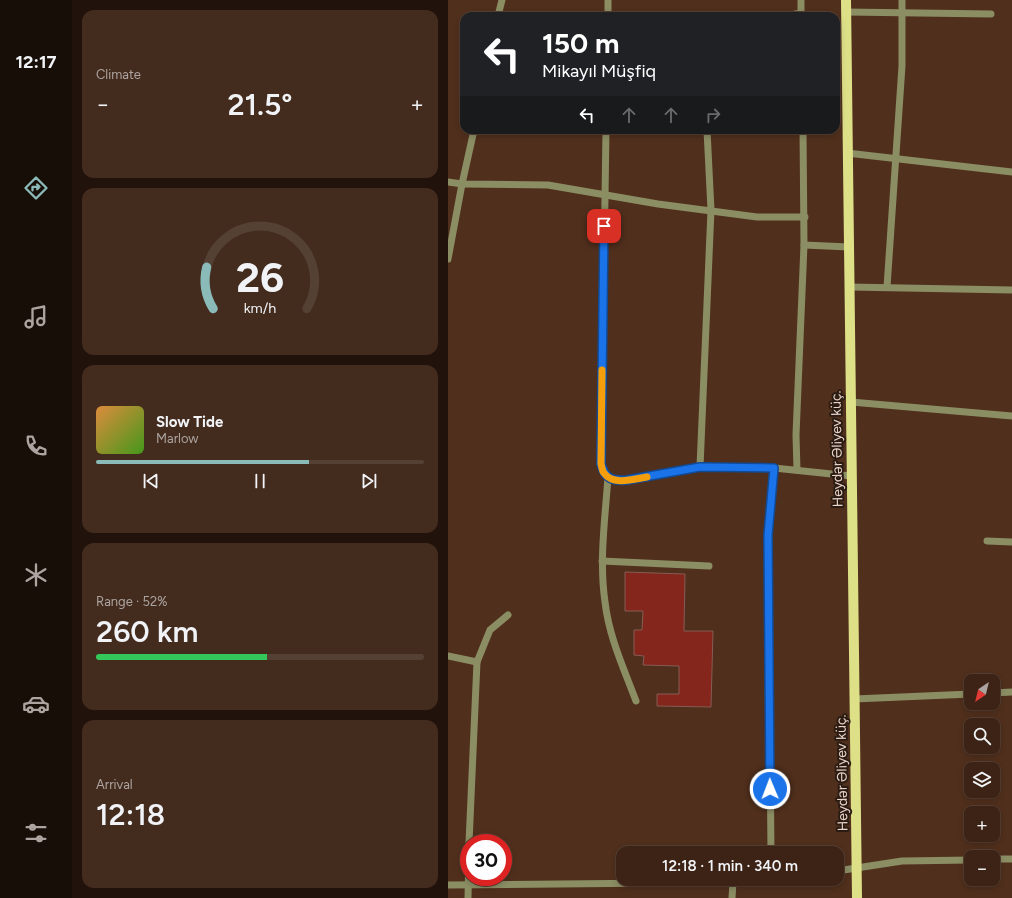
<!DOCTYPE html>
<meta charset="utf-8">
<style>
:root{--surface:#3c2315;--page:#432b1e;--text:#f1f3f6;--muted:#aca4a0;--line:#554034;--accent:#8bbbb9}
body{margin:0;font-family:Figtree,sans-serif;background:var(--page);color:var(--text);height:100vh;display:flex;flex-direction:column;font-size:15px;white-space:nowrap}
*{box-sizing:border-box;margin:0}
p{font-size:13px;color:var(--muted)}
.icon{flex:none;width:22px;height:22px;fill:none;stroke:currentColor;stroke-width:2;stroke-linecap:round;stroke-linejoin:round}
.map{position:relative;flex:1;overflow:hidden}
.drawer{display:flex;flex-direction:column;gap:10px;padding:10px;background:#21130c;width:376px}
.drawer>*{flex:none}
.guide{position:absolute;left:12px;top:12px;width:380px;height:122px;border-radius:12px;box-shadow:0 2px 6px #0003,0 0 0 1px var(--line);background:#202124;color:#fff;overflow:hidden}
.needle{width:26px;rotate:215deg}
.buttons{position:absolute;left:516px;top:674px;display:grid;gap:8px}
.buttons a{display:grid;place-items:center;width:36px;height:36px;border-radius:8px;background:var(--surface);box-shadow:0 2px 6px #0003,0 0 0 1px var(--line);font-size:20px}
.speed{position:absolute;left:12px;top:834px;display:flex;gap:8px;font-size:20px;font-weight:700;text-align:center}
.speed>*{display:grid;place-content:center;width:52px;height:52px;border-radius:50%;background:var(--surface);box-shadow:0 2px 6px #0003,0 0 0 1px var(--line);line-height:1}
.speed .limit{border:6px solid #d22;background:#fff;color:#111}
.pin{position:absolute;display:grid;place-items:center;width:34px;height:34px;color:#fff;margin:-17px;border-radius:8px;box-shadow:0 2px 6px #0006}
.me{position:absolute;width:44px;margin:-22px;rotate:359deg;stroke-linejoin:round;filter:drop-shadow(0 0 3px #0008)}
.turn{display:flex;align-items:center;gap:14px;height:84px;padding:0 16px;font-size:18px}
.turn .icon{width:52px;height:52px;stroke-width:2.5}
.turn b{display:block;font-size:28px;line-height:34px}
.lanes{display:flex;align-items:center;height:38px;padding:0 16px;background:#0003;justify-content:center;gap:20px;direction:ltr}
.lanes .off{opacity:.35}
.big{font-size:30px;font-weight:600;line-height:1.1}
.drawer .widget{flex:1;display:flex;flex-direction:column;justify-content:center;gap:6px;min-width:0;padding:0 14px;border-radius:12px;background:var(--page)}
.drawer .dial{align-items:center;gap:0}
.dial svg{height:104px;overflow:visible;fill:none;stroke:var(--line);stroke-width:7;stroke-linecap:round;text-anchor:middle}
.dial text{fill:var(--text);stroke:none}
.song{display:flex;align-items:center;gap:12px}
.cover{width:48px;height:48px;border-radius:6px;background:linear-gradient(135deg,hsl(30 70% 55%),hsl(100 70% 35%))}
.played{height:4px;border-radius:2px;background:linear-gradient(90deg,var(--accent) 65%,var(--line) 65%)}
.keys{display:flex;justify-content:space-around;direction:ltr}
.heat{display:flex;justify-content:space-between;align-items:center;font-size:22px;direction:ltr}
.charge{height:6px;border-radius:3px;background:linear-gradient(90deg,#34c759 52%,var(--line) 0)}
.trip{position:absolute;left:168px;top:846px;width:228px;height:40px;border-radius:12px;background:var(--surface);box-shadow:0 2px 6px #0003,0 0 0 1px var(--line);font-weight:600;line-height:40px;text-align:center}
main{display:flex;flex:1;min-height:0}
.menu{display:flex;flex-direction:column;width:72px;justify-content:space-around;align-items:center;background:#180e08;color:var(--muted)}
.menu .icon{width:28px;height:28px}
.menu .on{color:var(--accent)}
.menu b{font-size:18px;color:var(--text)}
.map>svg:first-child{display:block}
</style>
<main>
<nav class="menu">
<b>12:17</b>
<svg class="icon on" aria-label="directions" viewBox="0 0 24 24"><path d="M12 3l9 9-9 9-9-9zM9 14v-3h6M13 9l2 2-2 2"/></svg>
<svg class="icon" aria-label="music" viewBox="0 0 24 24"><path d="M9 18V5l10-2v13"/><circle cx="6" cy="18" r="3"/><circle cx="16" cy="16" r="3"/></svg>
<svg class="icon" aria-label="phone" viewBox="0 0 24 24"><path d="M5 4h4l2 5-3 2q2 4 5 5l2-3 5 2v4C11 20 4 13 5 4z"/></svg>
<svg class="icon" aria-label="climate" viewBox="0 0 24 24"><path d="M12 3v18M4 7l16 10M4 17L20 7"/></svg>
<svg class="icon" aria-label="car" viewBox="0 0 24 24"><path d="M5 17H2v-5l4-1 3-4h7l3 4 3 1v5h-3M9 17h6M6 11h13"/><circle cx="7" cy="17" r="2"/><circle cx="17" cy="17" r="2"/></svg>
<svg class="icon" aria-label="filters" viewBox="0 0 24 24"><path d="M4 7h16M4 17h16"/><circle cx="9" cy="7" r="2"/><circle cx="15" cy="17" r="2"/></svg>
</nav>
<section class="drawer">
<div class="widget"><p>Climate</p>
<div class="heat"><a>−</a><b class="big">21.5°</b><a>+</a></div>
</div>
<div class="widget dial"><svg viewBox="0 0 100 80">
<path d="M14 69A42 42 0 1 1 86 69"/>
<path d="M14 69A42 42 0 0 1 9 37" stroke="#8bbbb9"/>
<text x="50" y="56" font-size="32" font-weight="700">26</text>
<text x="50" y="72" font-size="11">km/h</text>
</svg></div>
<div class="widget">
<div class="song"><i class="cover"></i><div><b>Slow Tide</b><p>Marlow</p></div></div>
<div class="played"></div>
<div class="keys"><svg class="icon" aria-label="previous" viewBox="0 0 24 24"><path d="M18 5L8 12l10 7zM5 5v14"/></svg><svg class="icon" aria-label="pause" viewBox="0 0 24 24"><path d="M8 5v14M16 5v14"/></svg><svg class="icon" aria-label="next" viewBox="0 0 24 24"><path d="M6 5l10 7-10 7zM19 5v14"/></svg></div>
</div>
<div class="widget"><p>Range · 52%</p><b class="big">260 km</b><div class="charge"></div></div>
<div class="widget"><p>Arrival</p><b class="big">12:18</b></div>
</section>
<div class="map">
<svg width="564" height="898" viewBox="0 0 564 898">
<rect width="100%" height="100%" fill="#502f1c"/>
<polygon fill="#84261c" stroke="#865c54" points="177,572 237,574 236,631 265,631 263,707 209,706 209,694 231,694 231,666 195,665 196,656 186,655 186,630 194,630 195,611 177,611"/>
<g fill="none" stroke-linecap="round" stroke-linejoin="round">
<g stroke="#8b8d63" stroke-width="7">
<polyline points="398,12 543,14"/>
<polyline points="50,16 54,0"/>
<polyline points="160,16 160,0"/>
<polyline points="337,16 353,13"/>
<polyline points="353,16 353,0"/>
<path d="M158 130 153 464C157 479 165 481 179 481L252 467 326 468 403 476"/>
<polyline points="399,153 564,172"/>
<polyline points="0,182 14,184 100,185 210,204 309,217 357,217"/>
<polyline points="356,245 401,247"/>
<polyline points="0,259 14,184 26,130"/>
<polyline points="401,287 564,290"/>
<polyline points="439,287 454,66 454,0"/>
<polyline points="403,402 564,416"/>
<polyline points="252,467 263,210 259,130"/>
<polyline points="349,470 348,435 356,245 355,130"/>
<path d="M160 477C157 519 151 561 157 602 161 637 176 669 188 701"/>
<polyline points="539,541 564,542"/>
<polyline points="154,561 261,566"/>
<polyline points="0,656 29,662"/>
<polyline points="545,693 564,692"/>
<polyline points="406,699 523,694"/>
<polyline points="21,843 29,662 42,630 60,615"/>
<polyline points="323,853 320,535 326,468"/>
<polyline points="545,859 564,859"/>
<polyline points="389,871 454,861 523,860"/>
<polyline points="0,885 323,882 339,879"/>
<polyline points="20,898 21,848"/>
<polyline points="284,898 285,882"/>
</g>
<polyline stroke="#dee088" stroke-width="10" points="398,0 409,898"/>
</g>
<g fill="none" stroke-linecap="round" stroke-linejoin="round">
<defs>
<path id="route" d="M156 226 153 464C157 479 164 481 179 480L252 467 326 468 320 535 322 789"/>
</defs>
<use href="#route" stroke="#114b97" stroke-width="10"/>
<use href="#route" stroke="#1a73e8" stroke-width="7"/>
<path stroke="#f59e0b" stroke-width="7" d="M154 370 153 464C154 467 154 471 156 473 165 486 186 479 199 477"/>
</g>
<g text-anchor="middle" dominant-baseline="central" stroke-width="4" stroke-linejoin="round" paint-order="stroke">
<g font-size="14" fill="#ead4c9" stroke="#2b1c13">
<text transform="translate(389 449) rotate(-91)">Heydər Əliyev küç.</text>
<text transform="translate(394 773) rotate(-91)">Heydər Əliyev küç.</text>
</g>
</g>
</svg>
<div class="buttons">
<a><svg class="needle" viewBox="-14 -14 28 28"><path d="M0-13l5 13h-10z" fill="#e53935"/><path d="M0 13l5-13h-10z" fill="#aca4a0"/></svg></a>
<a><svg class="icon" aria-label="search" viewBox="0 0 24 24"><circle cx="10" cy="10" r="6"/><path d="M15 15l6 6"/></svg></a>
<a><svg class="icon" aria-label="layers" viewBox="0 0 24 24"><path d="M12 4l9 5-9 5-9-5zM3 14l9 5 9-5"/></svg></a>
<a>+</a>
<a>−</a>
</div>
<div class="speed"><div class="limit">30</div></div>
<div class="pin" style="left:156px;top:226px;background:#d93025"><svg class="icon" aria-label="arrive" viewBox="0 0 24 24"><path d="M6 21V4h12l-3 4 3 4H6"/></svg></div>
<svg class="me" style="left:322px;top:789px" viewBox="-20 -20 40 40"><circle r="17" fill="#1a73e8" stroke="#fff" stroke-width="3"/><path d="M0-11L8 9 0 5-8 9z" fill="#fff"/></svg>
<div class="trip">12:18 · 1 min · 340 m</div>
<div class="guide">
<div class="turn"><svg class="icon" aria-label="left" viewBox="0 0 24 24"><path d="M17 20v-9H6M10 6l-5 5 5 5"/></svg><div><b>150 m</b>Mikayıl Müşfiq</div></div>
<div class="lanes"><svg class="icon" aria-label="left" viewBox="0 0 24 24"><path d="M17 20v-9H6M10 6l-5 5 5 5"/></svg><svg class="icon off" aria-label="ahead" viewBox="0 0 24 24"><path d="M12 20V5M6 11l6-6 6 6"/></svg><svg class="icon off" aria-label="ahead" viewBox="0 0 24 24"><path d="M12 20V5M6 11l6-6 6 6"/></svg><svg class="icon off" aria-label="right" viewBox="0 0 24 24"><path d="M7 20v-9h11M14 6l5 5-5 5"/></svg></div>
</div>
</div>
</main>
